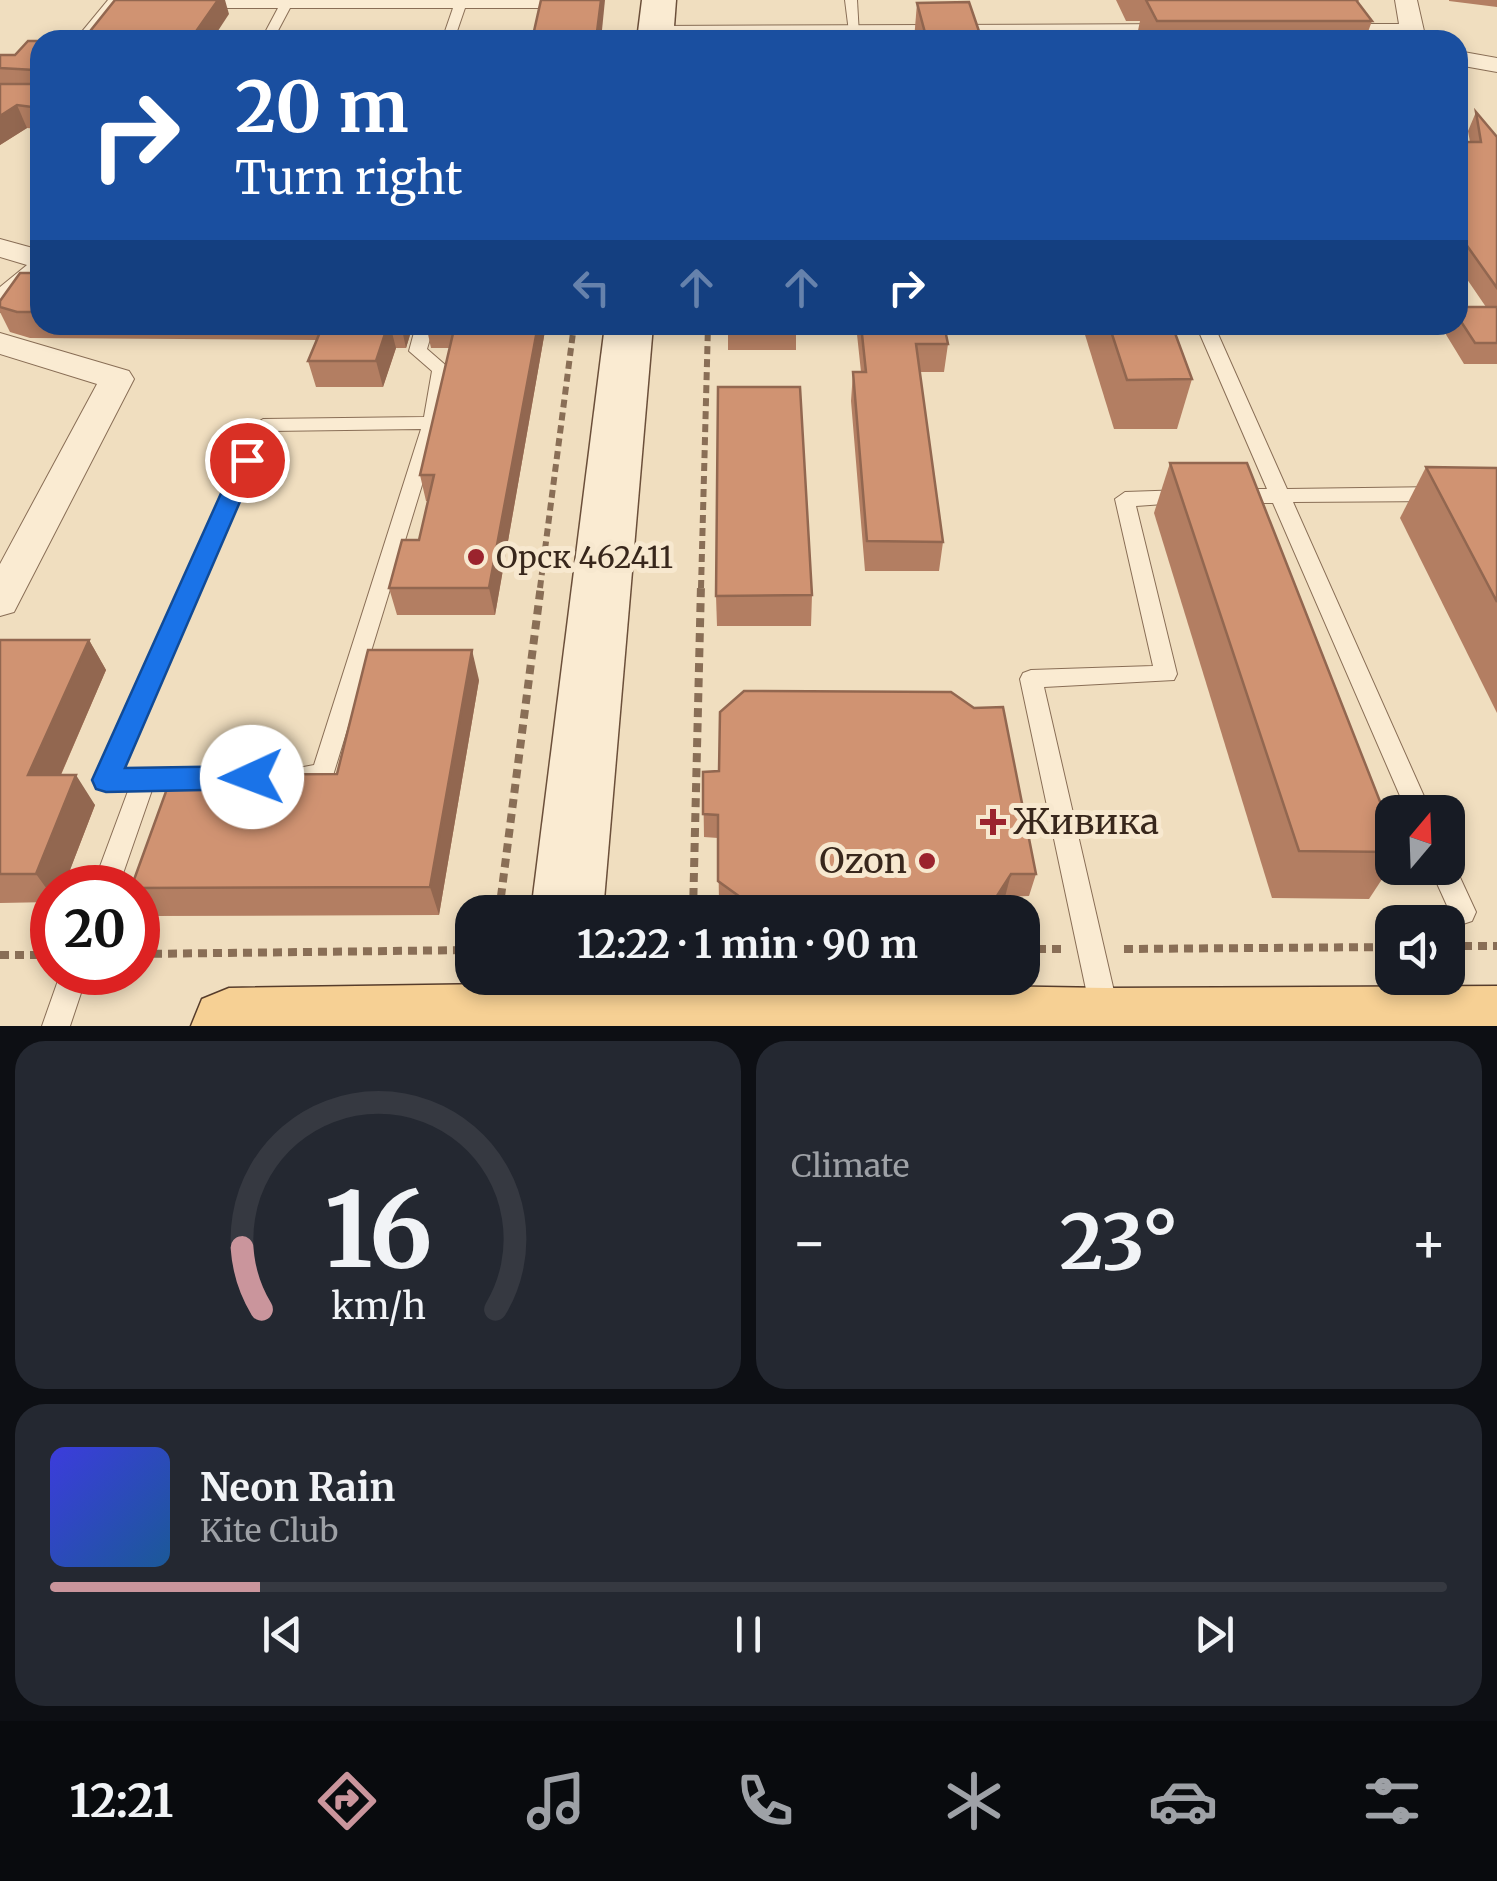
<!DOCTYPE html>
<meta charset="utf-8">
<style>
:root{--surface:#171b24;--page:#242831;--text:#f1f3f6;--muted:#9ea1a6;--line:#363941;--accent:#ca959c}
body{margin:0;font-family:Merriweather,serif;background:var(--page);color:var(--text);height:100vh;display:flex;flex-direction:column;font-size:38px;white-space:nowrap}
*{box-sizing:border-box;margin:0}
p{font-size:32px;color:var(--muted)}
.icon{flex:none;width:55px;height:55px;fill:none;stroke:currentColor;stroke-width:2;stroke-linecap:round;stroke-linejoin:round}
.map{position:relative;height:1026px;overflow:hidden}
.drawer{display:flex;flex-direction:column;gap:15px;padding:15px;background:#0d0f14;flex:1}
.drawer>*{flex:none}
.hud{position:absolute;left:30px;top:30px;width:1438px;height:305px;border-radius:30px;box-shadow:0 5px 15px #0003;background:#1a4fa0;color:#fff;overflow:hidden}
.needle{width:65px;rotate:19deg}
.buttons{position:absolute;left:1375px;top:795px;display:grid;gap:20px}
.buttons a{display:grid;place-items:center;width:90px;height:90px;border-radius:20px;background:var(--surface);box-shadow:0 5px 15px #0003;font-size:50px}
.speed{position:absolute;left:30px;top:865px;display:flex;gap:20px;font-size:50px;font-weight:700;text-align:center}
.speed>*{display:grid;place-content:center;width:130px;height:130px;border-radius:50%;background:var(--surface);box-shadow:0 5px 15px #0003;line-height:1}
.speed .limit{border:15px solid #d22;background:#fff;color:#111}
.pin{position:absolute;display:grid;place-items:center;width:85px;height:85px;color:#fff;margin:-42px;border:5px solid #fff;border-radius:50%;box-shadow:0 2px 10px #0007}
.me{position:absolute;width:110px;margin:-55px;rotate:268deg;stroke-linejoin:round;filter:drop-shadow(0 0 8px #0008)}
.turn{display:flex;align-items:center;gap:35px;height:210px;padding:0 40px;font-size:45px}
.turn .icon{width:130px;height:130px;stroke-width:2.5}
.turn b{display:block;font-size:70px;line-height:85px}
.lanes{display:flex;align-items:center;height:95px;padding:0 40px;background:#0003;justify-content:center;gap:50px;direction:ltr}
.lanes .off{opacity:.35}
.big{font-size:75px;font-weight:700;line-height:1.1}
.drawer .tile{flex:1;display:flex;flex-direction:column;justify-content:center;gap:15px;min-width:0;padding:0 35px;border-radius:30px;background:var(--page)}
.drawer .dial{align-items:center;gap:0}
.dial svg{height:260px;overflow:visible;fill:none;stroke:var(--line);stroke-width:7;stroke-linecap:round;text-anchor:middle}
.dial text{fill:var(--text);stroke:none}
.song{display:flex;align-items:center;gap:30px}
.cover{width:120px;height:120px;border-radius:15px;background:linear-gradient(135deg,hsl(240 70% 55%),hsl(210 70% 35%))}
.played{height:10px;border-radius:5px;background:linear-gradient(90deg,var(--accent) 15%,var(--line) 15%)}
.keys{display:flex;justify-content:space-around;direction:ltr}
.heat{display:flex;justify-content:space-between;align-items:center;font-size:55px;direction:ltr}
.drawer .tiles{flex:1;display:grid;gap:15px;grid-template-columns:1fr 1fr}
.tile:last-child{grid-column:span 2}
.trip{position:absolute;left:455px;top:895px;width:585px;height:100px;border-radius:30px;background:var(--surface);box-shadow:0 5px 15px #0003;font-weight:700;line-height:100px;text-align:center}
.tab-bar{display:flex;height:160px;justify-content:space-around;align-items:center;background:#090b0e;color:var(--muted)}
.tab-bar .icon{width:70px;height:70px}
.tab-bar .active{color:var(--accent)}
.tab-bar b{font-size:45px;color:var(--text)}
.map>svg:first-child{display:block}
</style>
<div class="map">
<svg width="1497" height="1026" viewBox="0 0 1497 1026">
<rect width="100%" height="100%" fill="#f0debf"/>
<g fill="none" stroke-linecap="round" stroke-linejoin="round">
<defs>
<g id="lane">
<polygon points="108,0 120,0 88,40 75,40"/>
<polygon points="212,0 559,0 552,8 465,8 454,40 442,40 453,8 290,8 273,40 261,40 278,8 216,8 210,4"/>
<polygon points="845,0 857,0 859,35 849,32"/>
<polygon points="416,325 434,325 427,349 450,369 441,423 331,782 301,786 293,783 289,776 293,769 314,765 421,429 270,431 123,770 197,769 206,772 209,779 206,786 152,790 118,888 92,888 128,791 97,788 94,781 254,425 263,419 424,417 432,371 409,351"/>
<polygon points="1196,325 1214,325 1287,489 1440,487 1450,494 1440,501 1293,502 1431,812 1407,812 1273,503 1234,503 1224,496 1234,489 1267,489"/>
<polygon points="1185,490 1192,492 1195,497 1192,502 1136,506 1177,674 1174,680 1044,687 1119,1013 1115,1023 1106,1026 1095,1023 1091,1013 1020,679 1023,673 1031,670 1153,666 1115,499 1125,492"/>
<polygon points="1448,858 1452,860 1476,912 1472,921 1463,924 1454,921 1430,868 1448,868"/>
<polygon points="61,972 88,972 70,1026 42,1026"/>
</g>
<g id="street">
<polygon points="1395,0 1417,0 1424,31 1420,36 1321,38 1309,31 1321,24 1399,24"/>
<polygon points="1186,24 1194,26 1198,31 1194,36 656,40 644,33 656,26"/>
<polygon points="1458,51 1497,58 1497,72 1458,65"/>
<polygon points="0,239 40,250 40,285 11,310 0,312 0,287 27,265 0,257"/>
<polygon points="0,333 129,371 134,379 14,612 0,616 0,564 97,384 0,354"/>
</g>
<g id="secondary">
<polygon points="642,0 676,0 673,40 637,40"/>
<polygon points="605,325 653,325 603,912 531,912"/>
<polygon points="522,978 596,978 591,1026 515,1026"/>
</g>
<polygon id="primary" points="690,981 1107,988 1497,986 1497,1026 191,1026 202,999 229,988"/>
</defs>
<use href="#lane" stroke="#896e56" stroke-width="2"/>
<use href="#street" stroke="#896e56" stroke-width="2"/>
<use href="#secondary" stroke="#6b4f3a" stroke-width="3"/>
<use href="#primary" stroke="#563c2b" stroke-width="3"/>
<g stroke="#896e56" stroke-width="6" stroke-dasharray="8 5" stroke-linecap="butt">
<polyline points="540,588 574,325"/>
<polyline points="701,588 708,325"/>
</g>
<g stroke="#896e56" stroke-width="8" stroke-dasharray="9 6" stroke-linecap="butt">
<polyline points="499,912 541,585"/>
<polyline points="693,912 701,585"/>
<polyline points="1448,946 1497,946"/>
<polyline points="1022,949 1061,949"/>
<polyline points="1124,949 1392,947"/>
<polyline points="138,954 472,950"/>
<polyline points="0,955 52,955"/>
</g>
<use href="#lane" fill="#faebd2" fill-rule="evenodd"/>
<use href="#street" fill="#faebd2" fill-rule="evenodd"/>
<use href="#secondary" fill="#faebd2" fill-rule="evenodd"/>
<use href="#primary" fill="#f6d094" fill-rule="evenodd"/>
</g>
<g fill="#b37e62">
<polygon points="1116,0 1359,0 1358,2 1372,21 1365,40 1128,40 1136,40 1140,21 1126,21"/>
<polygon points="1449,0 1497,0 1497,7 1449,1"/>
<polygon points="917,3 982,40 914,40"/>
<polygon points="40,41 40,129 27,128 0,145 0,55 15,55"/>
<polygon points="1476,112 1497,137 1497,364 1464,364 1442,328 1443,325 1458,325 1458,307 1486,307 1458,266 1458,142 1470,142 1468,131"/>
<polygon points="40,273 40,325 413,325 406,348 396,348 383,387 316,387 308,361 317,340 30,338 10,332 0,312 0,301"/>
<polygon points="426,325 546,325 495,615 397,615 389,588 419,540 428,501 426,501 420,475 450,348 431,348"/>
<rect x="728" y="325" width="68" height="25"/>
<polygon points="856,325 944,325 948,344 944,372 920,372 943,542 939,571 865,571 851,401 853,372 861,372"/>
<polygon points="1082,325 1172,325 1192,379 1177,429 1114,429"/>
<polygon points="1170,463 1392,832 1392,864 1369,899 1272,898 1154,513"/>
<polygon points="1426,467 1497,468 1497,713 1400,518"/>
<polygon points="812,595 811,626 717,626 716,596"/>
<polygon points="0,640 89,640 106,670 61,775 95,805 63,888 52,888 52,902 0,903"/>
<polygon points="479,680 439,915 149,916 138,898 138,888 337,774"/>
<polygon points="703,772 1036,874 1029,896 1005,897 994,912 731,912 719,903 718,838 704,837"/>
</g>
<g fill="#926750">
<polygon points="218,0 225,0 229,14 212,40 190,40"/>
<polygon points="601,0 605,0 601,40 596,40"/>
<polygon points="17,105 27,128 0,145 0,116"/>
<polygon points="388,325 390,325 396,348 383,387 376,361"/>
<polygon points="401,325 413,325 406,348"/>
<polygon points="538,325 546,325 495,615 489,588"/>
<polygon points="89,640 106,670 48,804 28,775"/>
<polygon points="472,650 479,680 439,915 430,887"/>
<polygon points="76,775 95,805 63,888 52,888 52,896 36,874"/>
<polygon points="1011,874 1005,897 994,912 987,912"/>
</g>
<g fill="#d09372" stroke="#926750" stroke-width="2.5">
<polygon points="115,0 218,0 190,40 83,40"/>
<polygon points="541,0 601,0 596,40 532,40"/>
<polygon points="1146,0 1356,0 1372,21 1157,21"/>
<polygon points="969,2 982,40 927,40 917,3"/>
<rect x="732" y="34" width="49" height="6"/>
<polygon points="28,41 40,41 40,108 17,105 0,116 0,84 31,84 35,81 34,70 0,68 0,55 15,55"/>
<polygon points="1476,112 1497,137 1497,288 1458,233 1458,142 1481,142"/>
<polygon points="20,273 40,273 40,312 17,312 0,307 0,301"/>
<polygon points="1458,307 1497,307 1497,343 1475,343 1458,317"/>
<polygon points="323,325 388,325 376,361 308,361"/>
<polygon points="455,325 538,325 489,588 389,588 402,540 419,540 434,475 420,475"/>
<polygon points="728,325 796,325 797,330 728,330"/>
<polygon points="861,325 944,325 948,344 916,344 943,542 867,541 853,372 866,372"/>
<polygon points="1109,325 1172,325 1192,379 1127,380"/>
<polygon points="718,387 800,387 812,595 716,596"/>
<polygon points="1170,463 1247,463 1392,832 1392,852 1299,851"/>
<polygon points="1426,467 1497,468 1497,602"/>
<polygon points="0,640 89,640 28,775 76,775 36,874 0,874"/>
<polygon points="368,650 472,650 430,887 131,888 172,775 337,774"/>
<polygon points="744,691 951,692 974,708 1003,707 1036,874 1011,874 988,910 901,912 761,912 718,881 718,815 703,814 703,772 719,771 720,712"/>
</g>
<polygon fill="#1a73e8" stroke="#114b97" stroke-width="2.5" points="247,453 258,460 125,768 252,766 261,769 265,777 261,785 252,789 106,792 96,789 92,780 236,460"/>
<g fill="#9b232d" stroke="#f7e8cf" stroke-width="4">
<circle cx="476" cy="557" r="10"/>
<path d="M988 807h10v10h10v10h-10v10h-10v-10h-10v-10h10z"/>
<circle cx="927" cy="861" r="10"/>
</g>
<g text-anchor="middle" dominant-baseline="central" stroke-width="10" stroke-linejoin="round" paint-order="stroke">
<g font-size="30" fill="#38271c" stroke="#f7e8cf" text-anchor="start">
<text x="496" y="557">Орск 462411</text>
</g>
<g font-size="35" fill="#38271c" stroke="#f7e8cf" text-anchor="start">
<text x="1013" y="822">Живика</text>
<text x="907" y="861" text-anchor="end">Ozon</text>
</g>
</g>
</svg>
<div class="buttons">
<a><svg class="needle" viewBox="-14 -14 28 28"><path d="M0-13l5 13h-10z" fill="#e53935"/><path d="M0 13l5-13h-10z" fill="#9ea1a6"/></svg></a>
<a><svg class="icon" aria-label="sound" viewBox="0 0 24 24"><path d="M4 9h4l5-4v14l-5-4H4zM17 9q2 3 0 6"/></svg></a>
</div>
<div class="speed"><div class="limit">20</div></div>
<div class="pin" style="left:247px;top:460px;background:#d93025"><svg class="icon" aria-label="arrive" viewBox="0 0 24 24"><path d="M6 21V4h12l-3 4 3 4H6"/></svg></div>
<svg class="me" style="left:252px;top:777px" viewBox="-20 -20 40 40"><circle r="19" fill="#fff"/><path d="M0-13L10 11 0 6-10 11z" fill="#1a73e8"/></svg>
<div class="trip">12:22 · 1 min · 90 m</div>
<div class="hud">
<div class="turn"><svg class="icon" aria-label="right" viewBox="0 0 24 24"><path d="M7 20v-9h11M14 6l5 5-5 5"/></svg><div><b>20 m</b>Turn right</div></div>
<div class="lanes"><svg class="icon off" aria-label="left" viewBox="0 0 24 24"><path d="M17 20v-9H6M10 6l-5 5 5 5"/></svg><svg class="icon off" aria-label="ahead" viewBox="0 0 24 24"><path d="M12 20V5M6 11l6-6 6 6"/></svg><svg class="icon off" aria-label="ahead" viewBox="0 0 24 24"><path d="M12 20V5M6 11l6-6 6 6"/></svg><svg class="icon" aria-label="right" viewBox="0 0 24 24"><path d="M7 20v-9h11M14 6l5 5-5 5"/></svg></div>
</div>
</div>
<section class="drawer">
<div class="tiles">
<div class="tile dial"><svg viewBox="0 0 100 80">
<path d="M14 69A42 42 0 1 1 86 69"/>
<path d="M14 69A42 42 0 0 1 8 50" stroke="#ca959c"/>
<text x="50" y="56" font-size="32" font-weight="700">16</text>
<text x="50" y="72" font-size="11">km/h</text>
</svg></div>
<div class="tile"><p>Climate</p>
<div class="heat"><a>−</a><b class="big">23°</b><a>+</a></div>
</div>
<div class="tile">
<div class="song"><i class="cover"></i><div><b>Neon Rain</b><p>Kite Club</p></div></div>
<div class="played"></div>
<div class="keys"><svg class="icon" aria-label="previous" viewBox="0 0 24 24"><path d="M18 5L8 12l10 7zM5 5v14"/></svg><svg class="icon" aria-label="pause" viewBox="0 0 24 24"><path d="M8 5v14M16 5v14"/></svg><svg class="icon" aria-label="next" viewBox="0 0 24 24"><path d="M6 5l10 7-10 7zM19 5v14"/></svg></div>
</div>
</div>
</section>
<nav class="tab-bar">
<b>12:21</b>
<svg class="icon active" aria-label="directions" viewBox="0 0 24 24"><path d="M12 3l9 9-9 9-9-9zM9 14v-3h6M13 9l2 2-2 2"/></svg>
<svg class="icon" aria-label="music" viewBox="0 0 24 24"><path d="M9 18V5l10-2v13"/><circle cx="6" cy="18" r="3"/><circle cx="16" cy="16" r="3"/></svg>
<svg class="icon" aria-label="phone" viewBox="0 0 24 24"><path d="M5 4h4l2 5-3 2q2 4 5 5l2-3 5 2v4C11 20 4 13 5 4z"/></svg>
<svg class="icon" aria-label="climate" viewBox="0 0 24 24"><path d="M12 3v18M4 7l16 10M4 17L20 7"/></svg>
<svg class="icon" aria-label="car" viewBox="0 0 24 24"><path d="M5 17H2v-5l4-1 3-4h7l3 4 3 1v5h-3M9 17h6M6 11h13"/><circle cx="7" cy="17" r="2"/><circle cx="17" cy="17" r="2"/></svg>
<svg class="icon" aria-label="filters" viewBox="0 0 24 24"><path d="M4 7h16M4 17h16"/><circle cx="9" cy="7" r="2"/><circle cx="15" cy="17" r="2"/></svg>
</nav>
